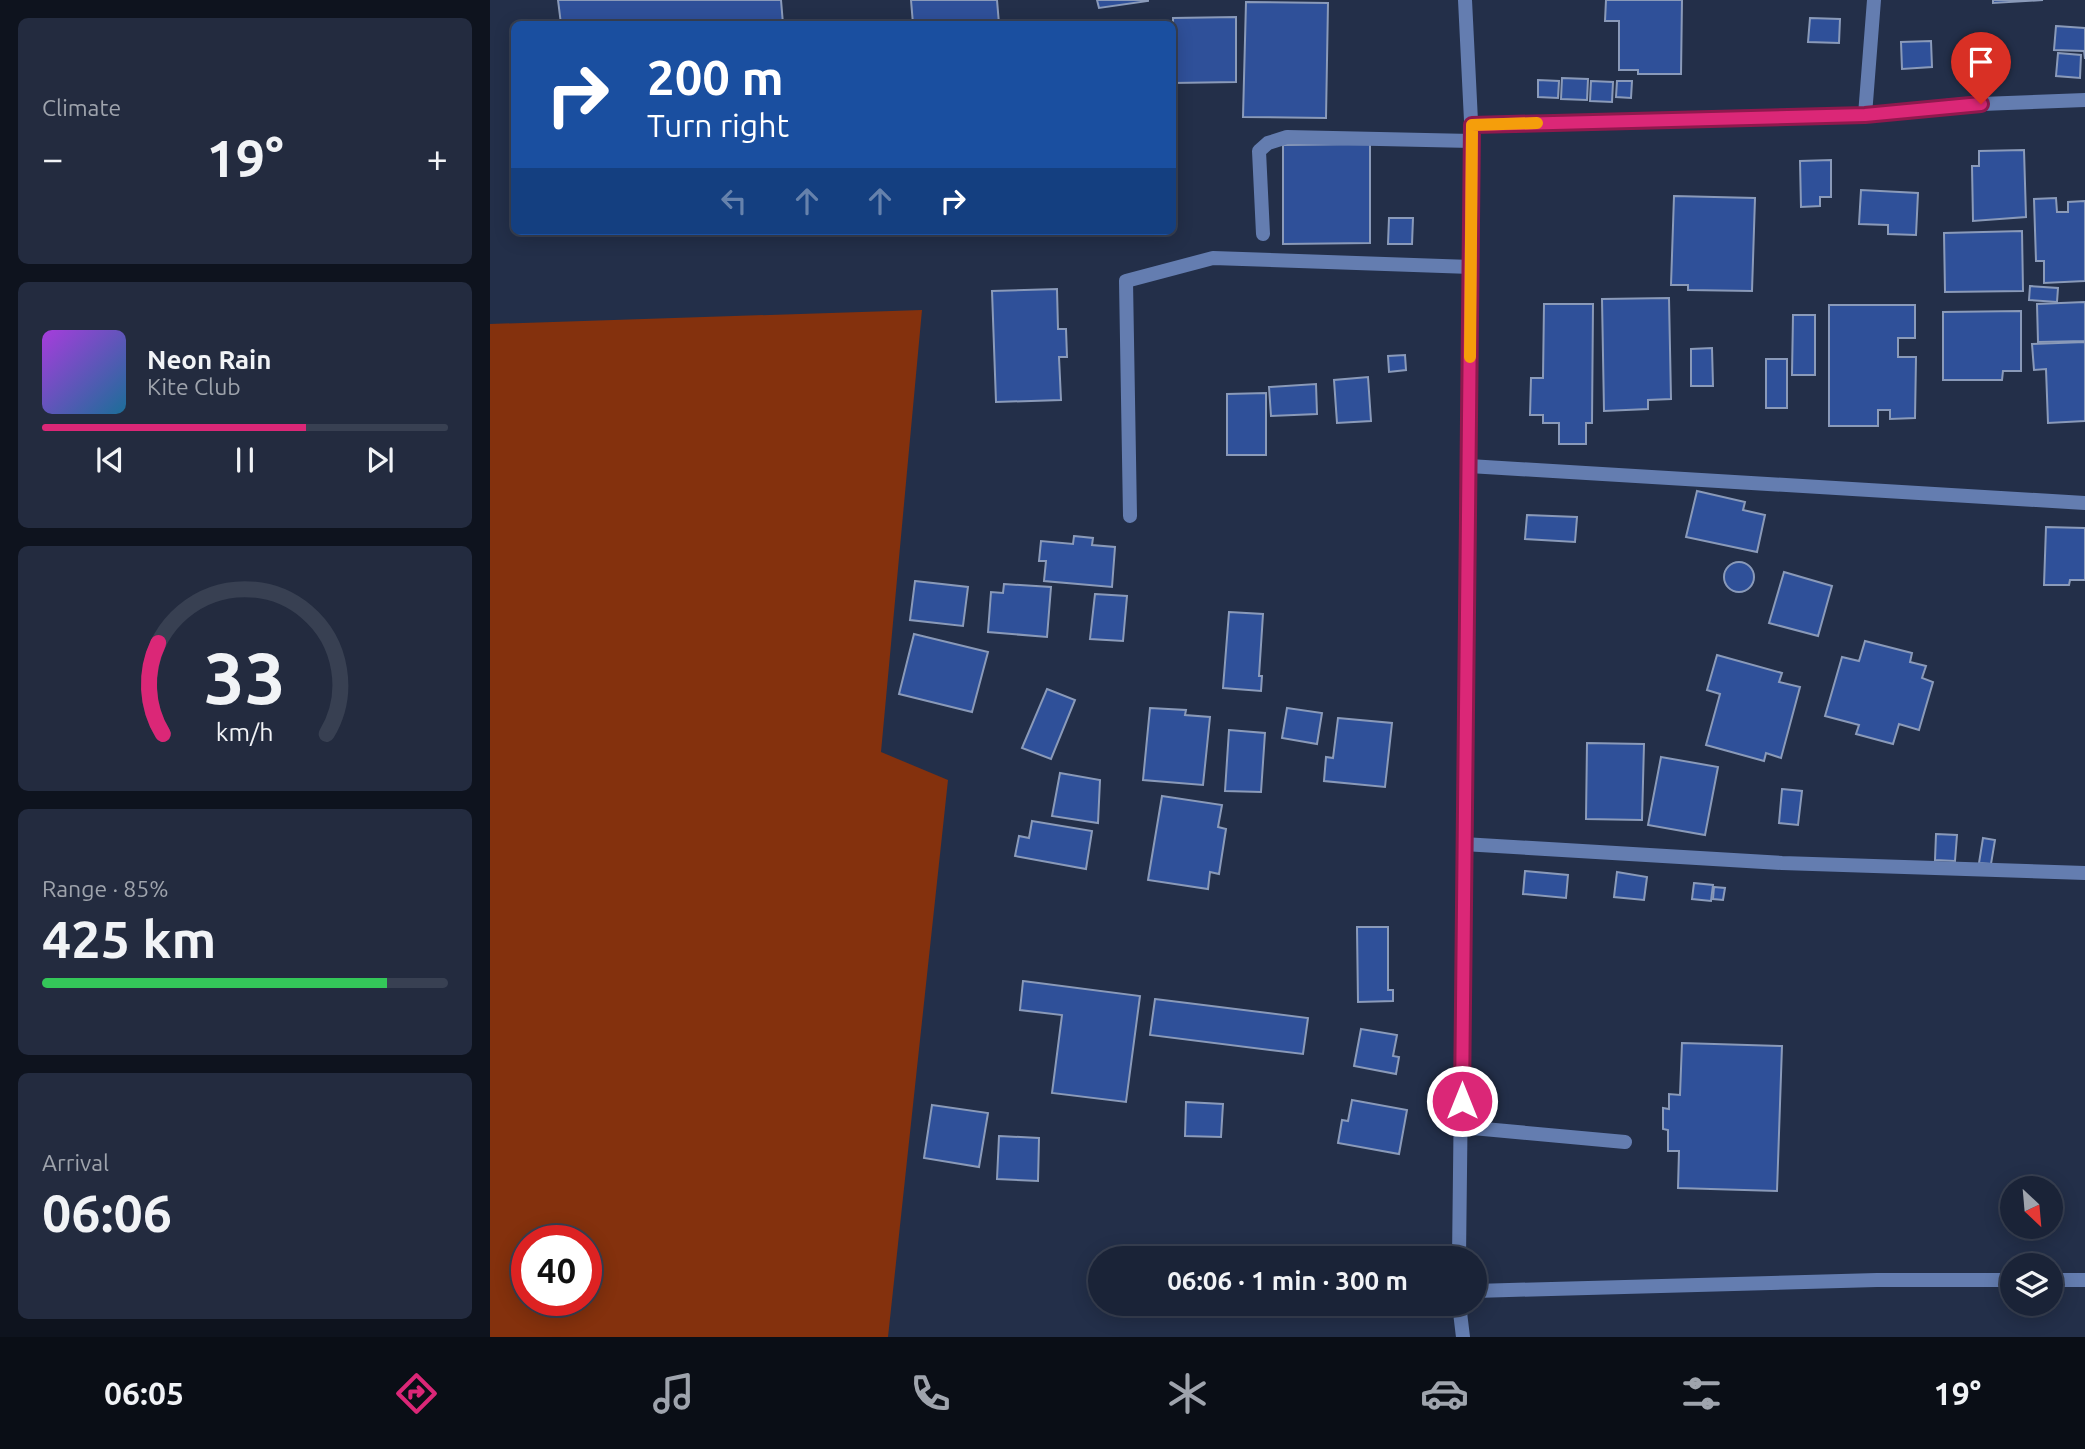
<!DOCTYPE html>
<meta charset="utf-8">
<style>
:root{--surface:#1a2337;--page:#232b3f;--text:#f1f3f6;--muted:#9fa4ad;--line:#384052;--accent:#db2777}
body{margin:0;font-family:Ubuntu,sans-serif;background:var(--page);color:var(--text);height:100vh;display:flex;flex-direction:column;font-size:26px;white-space:nowrap}
*{box-sizing:border-box;margin:0}
p{font-size:23px;color:var(--muted)}
.icon{flex:none;width:38px;height:38px;fill:none;stroke:currentColor;stroke-width:2;stroke-linecap:round;stroke-linejoin:round}
.map{position:relative;flex:1;overflow:hidden}
.side{display:flex;flex-direction:column;gap:18px;padding:18px;background:#0e131e;width:490px}
.side>*{flex:none}
.hud{position:absolute;left:21px;top:21px;width:665px;height:214px;border-radius:10px;box-shadow:0 4px 18px #0003,0 0 0 2px var(--line);background:#1a4fa0;color:#fff;overflow:hidden}
.needle{width:46px;rotate:154deg}
.controls{position:absolute;left:1510px;top:1176px;display:grid;gap:14px}
.controls a{display:grid;place-items:center;width:63px;height:63px;border-radius:50%;background:var(--surface);box-shadow:0 4px 18px #0003,0 0 0 2px var(--line);font-size:35px}
.speed{position:absolute;left:21px;top:1225px;display:flex;gap:14px;font-size:35px;font-weight:700;text-align:center}
.speed>*{display:grid;place-content:center;width:91px;height:91px;border-radius:50%;background:var(--surface);box-shadow:0 4px 18px #0003,0 0 0 2px var(--line);line-height:1}
.speed .limit{border:10px solid #d22;background:#fff;color:#111}
.pin{position:absolute;display:grid;place-items:center;width:60px;height:60px;color:#fff;margin:-72px -30px;border-radius:50% 50% 50% 0;rotate:-45deg;box-shadow:0 0 7px #0007}
.pin .icon{rotate:45deg}
.me{position:absolute;width:77px;margin:-38px;rotate:0deg;stroke-linejoin:round;filter:drop-shadow(0 0 5px #0008)}
.turn{display:flex;align-items:center;gap:24px;height:147px;padding:0 21px;font-size:32px}
.turn .icon{width:91px;height:91px;stroke-width:2.5}
.turn b{display:block;font-size:49px;line-height:60px}
.lanes{display:flex;align-items:center;height:66px;padding:0 21px;background:#0003;justify-content:center;gap:35px;direction:ltr}
.lanes .off{opacity:.35}
.big{font-size:52px;font-weight:700;line-height:1.1}
.side .card{flex:1;display:flex;flex-direction:column;justify-content:center;gap:10px;min-width:0;padding:0 24px;border-radius:10px;background:var(--page)}
.side .dial{align-items:center;gap:0}
.dial svg{height:182px;overflow:visible;fill:none;stroke:var(--line);stroke-width:7;stroke-linecap:round;text-anchor:middle}
.dial text{fill:var(--text);stroke:none}
.song{display:flex;align-items:center;gap:21px}
.cover{width:84px;height:84px;border-radius:10px;background:linear-gradient(135deg,hsl(280 70% 55%),hsl(200 70% 35%))}
.played{height:7px;border-radius:4px;background:linear-gradient(90deg,var(--accent) 65%,var(--line) 65%)}
.keys{display:flex;justify-content:space-around;direction:ltr}
.heat{display:flex;justify-content:space-between;align-items:center;font-size:38px;direction:ltr}
.charge{height:10px;border-radius:5px;background:linear-gradient(90deg,#34c759 85%,var(--line) 0)}
.trip{position:absolute;left:598px;top:1246px;width:399px;height:70px;border-radius:35px;background:var(--surface);box-shadow:0 4px 18px #0003,0 0 0 2px var(--line);font-weight:700;line-height:70px;text-align:center}
.dock{display:flex;height:112px;justify-content:space-around;align-items:center;background:#0a0e16;color:var(--muted)}
.dock .icon{width:49px;height:49px}
.dock .selected{color:var(--accent)}
.dock b{font-size:32px;color:var(--text)}
main{display:flex;flex:1;min-height:0}
.map>svg:first-child{display:block}
</style>
<main>
<section class="side">
<div class="card"><p>Climate</p>
<div class="heat"><a>−</a><b class="big">19°</b><a>+</a></div>
</div>
<div class="card">
<div class="song"><i class="cover"></i><div><b>Neon Rain</b><p>Kite Club</p></div></div>
<div class="played"></div>
<div class="keys"><svg class="icon" aria-label="previous" viewBox="0 0 24 24"><path d="M18 5L8 12l10 7zM5 5v14"/></svg><svg class="icon" aria-label="pause" viewBox="0 0 24 24"><path d="M8 5v14M16 5v14"/></svg><svg class="icon" aria-label="next" viewBox="0 0 24 24"><path d="M6 5l10 7-10 7zM19 5v14"/></svg></div>
</div>
<div class="card dial"><svg viewBox="0 0 100 80">
<path d="M14 69A42 42 0 1 1 86 69"/>
<path d="M14 69A42 42 0 0 1 12 29" stroke="#db2777"/>
<text x="50" y="56" font-size="32" font-weight="700">33</text>
<text x="50" y="72" font-size="11">km/h</text>
</svg></div>
<div class="card"><p>Range · 85%</p><b class="big">425 km</b><div class="charge"></div></div>
<div class="card"><p>Arrival</p><b class="big">06:06</b></div>
</section>
<div class="map">
<svg width="1595" height="1337" viewBox="0 0 1595 1337">
<rect width="100%" height="100%" fill="#232f49"/>
<path fill="#84310d" fill-rule="evenodd" d="M432 310 391 752 458 780 398 1337H0V324ZM37 1241H96V1300H37Z"/>
<g fill="#2f5099" stroke="#8a9ab9" stroke-width="2">
<polygon points="68,0 291,0 293,24 71,24"/>
<polygon points="421,0 507,0 509,24 423,24"/>
<polygon points="607,0 658,0 658,1 609,8"/>
<polygon points="1116,0 1192,0 1191,74 1148,74 1148,70 1129,70 1129,21 1115,21"/>
<polygon points="1503,0 1553,0 1503,3"/>
<polygon points="756,2 838,3 836,118 753,117"/>
<polygon points="746,17 746,82 683,83 683,18"/>
<polygon points="1320,18 1350,19 1349,43 1318,42"/>
<polygon points="1566,26 1595,28 1595,59 1594,51 1564,50"/>
<polygon points="1441,41 1442,67 1412,69 1411,42"/>
<polygon points="1568,53 1591,55 1590,78 1566,76"/>
<polygon points="1072,78 1098,79 1097,100 1071,99"/>
<polygon points="1048,80 1069,81 1068,98 1048,97"/>
<polygon points="1101,81 1123,82 1122,102 1100,101"/>
<polygon points="1127,81 1142,81 1141,98 1126,97"/>
<polygon points="880,144 880,243 793,244 793,145"/>
<polygon points="1534,150 1536,217 1483,221 1482,166 1489,166 1489,151"/>
<polygon points="1341,160 1341,197 1330,197 1330,206 1311,207 1310,161"/>
<polygon points="1371,190 1428,193 1426,235 1398,234 1398,225 1369,224"/>
<polygon points="1184,196 1265,198 1262,291 1198,290 1198,285 1181,285"/>
<polygon points="1566,198 1567,212 1578,212 1578,202 1595,201 1595,281 1554,283 1554,261 1546,261 1544,199"/>
<polygon points="899,218 923,218 922,244 898,244"/>
<polygon points="1532,231 1533,291 1455,292 1454,233"/>
<polygon points="1540,286 1568,288 1567,302 1539,300"/>
<polygon points="567,289 568,329 576,329 577,357 569,357 571,400 506,402 502,291"/>
<polygon points="1179,298 1181,399 1158,400 1158,409 1114,411 1112,299"/>
<polygon points="1595,302 1595,341 1548,342 1547,304"/>
<polygon points="1054,304 1103,304 1102,423 1096,423 1096,444 1069,444 1069,423 1053,423 1053,415 1040,415 1041,378 1053,378"/>
<polygon points="1339,305 1425,305 1425,338 1408,338 1408,357 1426,357 1425,418 1400,419 1400,410 1388,410 1388,426 1339,426"/>
<polygon points="1531,311 1531,371 1513,371 1512,380 1453,380 1453,312"/>
<polygon points="1303,315 1325,315 1325,375 1302,375"/>
<polygon points="1595,342 1595,421 1558,423 1556,369 1544,370 1542,344"/>
<polygon points="1222,348 1223,386 1201,386 1201,349"/>
<polygon points="915,355 916,370 899,372 898,356"/>
<rect x="1276" y="359" width="21" height="49"/>
<polygon points="878,377 881,421 847,423 844,380"/>
<polygon points="826,384 827,414 781,416 779,387"/>
<polygon points="776,393 776,455 737,455 737,394"/>
<polygon points="1207,491 1255,502 1253,510 1275,515 1267,552 1196,537"/>
<polygon points="1037,515 1087,517 1085,542 1035,539"/>
<polygon points="1556,527 1595,528 1595,580 1580,580 1579,585 1554,585"/>
<polygon points="584,536 603,538 602,545 625,547 622,587 554,581 556,561 549,561 551,541 583,544"/>
<circle cx="1249" cy="577" r="15"/>
<polygon points="1294,572 1342,586 1328,636 1279,623"/>
<polygon points="425,581 478,587 473,626 420,620"/>
<polygon points="514,584 561,587 557,637 498,632 501,592 513,593"/>
<polygon points="605,594 637,596 633,641 600,639"/>
<polygon points="739,612 773,614 769,676 772,676 771,691 733,688"/>
<polygon points="424,634 498,652 482,712 409,694"/>
<polygon points="1375,641 1422,653 1420,662 1436,666 1432,678 1443,682 1429,730 1409,724 1403,744 1366,734 1369,725 1335,716 1352,657 1369,661"/>
<polygon points="1227,655 1292,673 1289,682 1310,687 1291,758 1276,753 1274,761 1216,745 1230,694 1217,690"/>
<polygon points="557,689 585,700 561,759 532,748"/>
<polygon points="660,708 696,710 695,715 720,717 713,785 653,780"/>
<polygon points="797,708 832,713 827,744 792,738"/>
<polygon points="848,718 902,723 895,787 834,781 836,757 843,758"/>
<polygon points="739,730 775,733 771,792 735,791"/>
<polygon points="1097,743 1154,744 1152,820 1096,819"/>
<polygon points="1171,757 1228,767 1215,835 1158,825"/>
<polygon points="570,773 610,780 608,823 562,816"/>
<polygon points="1292,789 1312,791 1308,825 1289,823"/>
<polygon points="672,796 732,805 728,827 736,829 729,874 720,872 718,889 658,880"/>
<polygon points="542,821 602,831 596,869 525,856 529,836 539,838"/>
<polygon points="1446,834 1467,835 1465,861 1445,860"/>
<polygon points="1493,838 1505,840 1501,864 1489,863"/>
<polygon points="1035,871 1078,875 1076,898 1033,894"/>
<polygon points="1127,872 1157,877 1154,900 1124,897"/>
<polygon points="1204,883 1223,885 1221,901 1202,899"/>
<polygon points="1224,887 1235,888 1233,900 1223,899"/>
<polygon points="867,927 898,927 898,990 903,990 903,1001 868,1002"/>
<polygon points="533,981 650,996 636,1102 562,1093 572,1015 530,1010"/>
<polygon points="665,999 818,1018 813,1054 660,1035"/>
<polygon points="871,1029 907,1035 903,1056 909,1057 906,1074 864,1066"/>
<polygon points="1192,1043 1292,1046 1287,1191 1188,1188 1189,1151 1178,1151 1178,1130 1173,1129 1173,1108 1179,1109 1179,1094 1190,1095"/>
<polygon points="862,1100 917,1110 909,1154 848,1143 852,1120 858,1121"/>
<polygon points="696,1102 733,1104 731,1137 695,1136"/>
<polygon points="442,1105 498,1113 489,1167 434,1158"/>
<polygon points="509,1136 549,1138 548,1181 507,1179"/>
</g>
<g fill="none" stroke-linecap="round" stroke-linejoin="round">
<g stroke="#647db0" stroke-width="14">
<polyline points="773,234 769,151 778,143 797,137 982,141"/>
<polyline points="972,1127 1135,1142"/>
</g>
<g stroke="#647db0" stroke-width="14">
<polyline points="1375,115 1384,0"/>
<polyline points="982,125 1375,115 1465,105 1595,100"/>
<polyline points="979,466 1595,503"/>
<polyline points="640,516 636,281 723,258 981,267"/>
<polyline points="973,844 1292,863 1595,873"/>
<polyline points="1561,1280 1595,1280"/>
<polyline points="985,1291 1387,1280 1522,1280"/>
</g>
<g stroke="#647db0" stroke-width="14">
<polyline points="969,1258 982,141 975,0"/>
<polyline points="969,1304 973,1337"/>
</g>
</g>
<g fill="none" stroke-linecap="round" stroke-linejoin="round">
<defs>
<polyline id="route" points="972,1101 982,125 1375,115 1491,104"/>
</defs>
<use href="#route" stroke="#8e194d" stroke-width="18"/>
<use href="#route" stroke="#db2777" stroke-width="12"/>
<polyline stroke="#f59e0b" stroke-width="12" points="980,357 982,125 1047,123"/>
</g>
</svg>
<div class="controls">
<a><svg class="needle" viewBox="-14 -14 28 28"><path d="M0-13l5 13h-10z" fill="#e53935"/><path d="M0 13l5-13h-10z" fill="#9fa4ad"/></svg></a>
<a><svg class="icon" aria-label="layers" viewBox="0 0 24 24"><path d="M12 4l9 5-9 5-9-5zM3 14l9 5 9-5"/></svg></a>
</div>
<div class="speed"><div class="limit">40</div></div>
<div class="pin" style="left:1491px;top:104px;background:#d93025"><svg class="icon" aria-label="arrive" viewBox="0 0 24 24"><path d="M6 21V4h12l-3 4 3 4H6"/></svg></div>
<svg class="me" style="left:972px;top:1101px" viewBox="-20 -20 40 40"><circle r="17" fill="#db2777" stroke="#fff" stroke-width="3"/><path d="M0-11L8 9 0 5-8 9z" fill="#fff"/></svg>
<div class="trip">06:06 · 1 min · 300 m</div>
<div class="hud">
<div class="turn"><svg class="icon" aria-label="right" viewBox="0 0 24 24"><path d="M7 20v-9h11M14 6l5 5-5 5"/></svg><div><b>200 m</b>Turn right</div></div>
<div class="lanes"><svg class="icon off" aria-label="left" viewBox="0 0 24 24"><path d="M17 20v-9H6M10 6l-5 5 5 5"/></svg><svg class="icon off" aria-label="ahead" viewBox="0 0 24 24"><path d="M12 20V5M6 11l6-6 6 6"/></svg><svg class="icon off" aria-label="ahead" viewBox="0 0 24 24"><path d="M12 20V5M6 11l6-6 6 6"/></svg><svg class="icon" aria-label="right" viewBox="0 0 24 24"><path d="M7 20v-9h11M14 6l5 5-5 5"/></svg></div>
</div>
</div>
</main>
<nav class="dock">
<b>06:05</b>
<svg class="icon selected" aria-label="directions" viewBox="0 0 24 24"><path d="M12 3l9 9-9 9-9-9zM9 14v-3h6M13 9l2 2-2 2"/></svg>
<svg class="icon" aria-label="music" viewBox="0 0 24 24"><path d="M9 18V5l10-2v13"/><circle cx="6" cy="18" r="3"/><circle cx="16" cy="16" r="3"/></svg>
<svg class="icon" aria-label="phone" viewBox="0 0 24 24"><path d="M5 4h4l2 5-3 2q2 4 5 5l2-3 5 2v4C11 20 4 13 5 4z"/></svg>
<svg class="icon" aria-label="climate" viewBox="0 0 24 24"><path d="M12 3v18M4 7l16 10M4 17L20 7"/></svg>
<svg class="icon" aria-label="car" viewBox="0 0 24 24"><path d="M5 17H2v-5l4-1 3-4h7l3 4 3 1v5h-3M9 17h6M6 11h13"/><circle cx="7" cy="17" r="2"/><circle cx="17" cy="17" r="2"/></svg>
<svg class="icon" aria-label="filters" viewBox="0 0 24 24"><path d="M4 7h16M4 17h16"/><circle cx="9" cy="7" r="2"/><circle cx="15" cy="17" r="2"/></svg>
<b>19°</b>
</nav>
